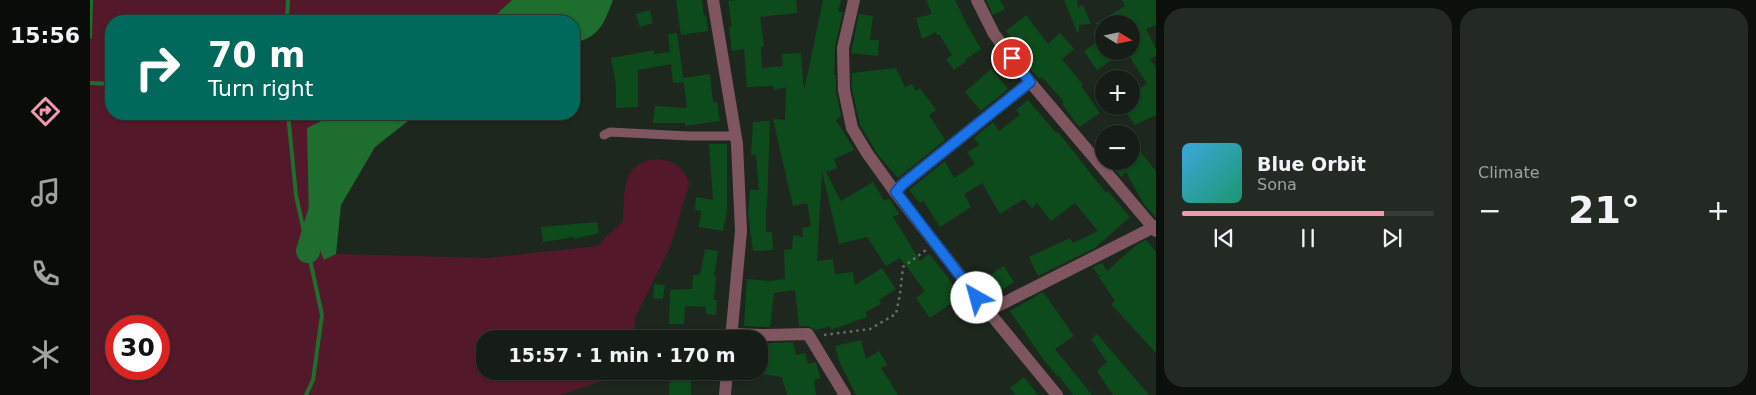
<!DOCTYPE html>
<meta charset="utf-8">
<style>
:root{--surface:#161d16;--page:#232a23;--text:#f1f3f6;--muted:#9ea2a1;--line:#353b35;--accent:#f29aad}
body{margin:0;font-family:"DejaVu Sans",sans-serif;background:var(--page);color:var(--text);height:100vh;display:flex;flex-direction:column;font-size:19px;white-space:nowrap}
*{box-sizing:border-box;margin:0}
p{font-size:16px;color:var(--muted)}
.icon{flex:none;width:28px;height:28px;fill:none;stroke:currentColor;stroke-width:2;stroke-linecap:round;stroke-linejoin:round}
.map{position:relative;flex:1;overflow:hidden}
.sheet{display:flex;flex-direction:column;gap:8px;padding:8px;background:#0c100c;width:600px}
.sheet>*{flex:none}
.banner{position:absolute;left:15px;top:15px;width:475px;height:105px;border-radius:20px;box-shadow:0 1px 4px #0004,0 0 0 1px var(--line);background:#00695c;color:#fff;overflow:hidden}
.needle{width:32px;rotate:100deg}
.tools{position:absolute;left:1005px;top:15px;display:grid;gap:10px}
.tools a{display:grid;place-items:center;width:45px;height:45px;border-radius:50%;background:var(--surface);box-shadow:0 1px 4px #0004,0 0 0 1px var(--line);font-size:25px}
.speed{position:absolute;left:15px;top:315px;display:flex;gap:10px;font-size:25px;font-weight:700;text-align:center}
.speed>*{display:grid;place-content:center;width:65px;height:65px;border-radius:50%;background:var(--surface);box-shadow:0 1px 4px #0004,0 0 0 1px var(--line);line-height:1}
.speed .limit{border:8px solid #d22;background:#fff;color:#111}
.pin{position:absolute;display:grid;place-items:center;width:42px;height:42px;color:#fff;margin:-21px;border:2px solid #fff;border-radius:50%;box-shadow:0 1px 5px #0007}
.me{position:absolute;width:55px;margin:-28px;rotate:322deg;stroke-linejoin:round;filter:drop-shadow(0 0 4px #0008)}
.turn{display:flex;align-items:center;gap:18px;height:105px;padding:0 20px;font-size:22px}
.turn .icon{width:65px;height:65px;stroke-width:2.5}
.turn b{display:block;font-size:35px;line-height:42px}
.big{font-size:38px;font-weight:700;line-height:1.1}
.sheet .tile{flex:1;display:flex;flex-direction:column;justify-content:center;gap:8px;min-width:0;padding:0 18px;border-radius:20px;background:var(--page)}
.song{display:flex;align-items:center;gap:15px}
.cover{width:60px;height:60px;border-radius:8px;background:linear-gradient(135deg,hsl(200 70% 55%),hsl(160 70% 35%))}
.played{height:5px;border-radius:2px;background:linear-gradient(90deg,var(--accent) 80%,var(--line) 80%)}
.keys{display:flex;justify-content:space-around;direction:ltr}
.heat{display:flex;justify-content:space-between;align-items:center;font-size:28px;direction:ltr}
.sheet .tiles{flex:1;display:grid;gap:8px;grid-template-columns:repeat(2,1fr)}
.trip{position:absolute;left:386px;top:330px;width:292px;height:50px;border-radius:20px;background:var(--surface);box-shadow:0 1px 4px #0004,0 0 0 1px var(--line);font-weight:700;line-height:50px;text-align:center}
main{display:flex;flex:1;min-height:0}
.tabs{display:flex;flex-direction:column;width:90px;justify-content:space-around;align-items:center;background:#090c09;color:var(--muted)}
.tabs .icon{width:35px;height:35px}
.tabs .selected{color:var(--accent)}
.tabs b{font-size:22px;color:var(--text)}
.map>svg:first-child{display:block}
</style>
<main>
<nav class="tabs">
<b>15:56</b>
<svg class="icon selected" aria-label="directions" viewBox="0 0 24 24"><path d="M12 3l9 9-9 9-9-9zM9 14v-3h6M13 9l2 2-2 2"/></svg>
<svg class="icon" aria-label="music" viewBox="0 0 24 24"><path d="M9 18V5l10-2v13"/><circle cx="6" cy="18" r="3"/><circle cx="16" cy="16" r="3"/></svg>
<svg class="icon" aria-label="phone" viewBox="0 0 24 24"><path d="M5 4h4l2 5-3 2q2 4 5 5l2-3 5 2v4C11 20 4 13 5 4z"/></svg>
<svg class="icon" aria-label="climate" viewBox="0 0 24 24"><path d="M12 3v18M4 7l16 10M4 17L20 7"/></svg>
</nav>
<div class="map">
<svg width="1066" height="395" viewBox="0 0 1066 395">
<rect width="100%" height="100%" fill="#1d271e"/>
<path fill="#53192a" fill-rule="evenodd" d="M0 0H422L399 21H21V114H245L217 128 234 260 246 254 397 258 507 246 533 221C534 208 533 185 539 175 554 150 593 156 599 184L581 245 545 318 544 339H395V371H531L522 378 470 395H0ZM26 326H69V369H26Z"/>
<g fill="#1e6e2f">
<path d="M422 0H523C514 23 510 37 484 43V21H399Z"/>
<polygon points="245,114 327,114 285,147 251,205 246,254 234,260 219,223 217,128"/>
</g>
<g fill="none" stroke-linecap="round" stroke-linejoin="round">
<g stroke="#1e6e2f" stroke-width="4">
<polyline points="197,21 198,0"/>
<polyline points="0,37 1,0"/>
<polyline points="0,83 21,84"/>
<polyline points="198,114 206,195 232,315 223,380 216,395"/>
</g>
<polyline stroke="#1e6e2f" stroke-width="24" points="218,251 233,202"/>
</g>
<g fill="#0d4b1c">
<polygon points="586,0 612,0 614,16 616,15 618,31 591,35"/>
<polygon points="648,0 706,0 707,13 670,17 674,46 671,47 672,68 693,66 692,54 711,53 714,91 733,0 751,0 748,12 753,12 745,46 744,75 746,75 746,92 751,116 746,120 764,149 762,151 744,159 747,168 736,172 751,201 783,182 794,201 799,198 809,214 803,217 830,261 839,254 857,276 871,297 840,318 826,298 835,291 810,258 796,266 777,237 749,244 732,171 727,261 743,259 745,274 763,272 765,285 792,268 806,289 789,300 791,304 775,312 777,317 741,330 740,326 725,330 718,326 709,326 705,290 684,293 680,327 654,326 657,279 680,281 695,279 694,250 702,249 703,235 713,237 712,228 721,226 717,203 703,206 683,119 695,120 696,87 684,90 683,86 657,87 654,49 642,51 639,27 642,26 638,1"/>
<polygon points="836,0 865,0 878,27 891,49 876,59 877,61 864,70 856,59 862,55 849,34 847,35 846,32 832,39 826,18 842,14"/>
<polygon points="896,0 910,0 915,9 903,15"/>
<polygon points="974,0 987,0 988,7 993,5 1001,24 989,25 989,32 987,32"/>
<polygon points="1032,0 1066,0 1066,25 1056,29 1066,49 1066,56 1060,59 1066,68 1066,115 1045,125 1032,106 1041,106 1041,93 1057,84 1036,51 1041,51 1041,24 1005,24 1035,6"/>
<polygon points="560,10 563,23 550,27 546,14"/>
<polygon points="769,14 783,16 780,40 789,40 788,56 761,53"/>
<polygon points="936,15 958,44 970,33 984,49 972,59 993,85 991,86 1010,113 989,127 972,104 974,102 952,77 950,79 942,71 932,58 934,55 916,31"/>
<polygon points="587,33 594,82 583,83 581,64 548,70 548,107 526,108 526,85 521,58 564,50 564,54 580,52 578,34"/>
<polygon points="1014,37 1014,51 1035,51 1007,70 994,51"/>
<polygon points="806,68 815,87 822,84 826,91 830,88 846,110 839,115 855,140 808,178 788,155 770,125 762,89 762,73"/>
<polygon points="901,69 918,89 891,111 875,92"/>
<polygon points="620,74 623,103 627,102 630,121 595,126 595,123 563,123 565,106 597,108 593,78"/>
<polygon points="938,100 966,133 968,132 1016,193 1018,191 1040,217 1005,248 948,276 939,257 980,238 983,243 1008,231 985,203 961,221 947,203 942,208 934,199 910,214 892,183 874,194 881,207 850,227 833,200 830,203 819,190 855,161 864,178 885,164 877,152 889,145 884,138 903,122 909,131 930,115 926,110"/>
<polygon points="680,121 677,207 676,207 676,232 682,232 683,250 663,251 658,214 660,190 669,190 666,155 661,155 663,122"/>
<polygon points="1041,140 1066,171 1066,218 1054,204 1036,172 1031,177 1018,161 1041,161"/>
<polygon points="619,144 637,144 637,211 633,231 609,227 611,211 605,210 606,197 623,200"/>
<polygon points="507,222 509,233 485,239 484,237 453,242 451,227"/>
<polygon points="1056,240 1066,252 1066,353 1021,304 1025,301 1009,277 1014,273 1009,276 1003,267 1012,263 1017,271 1046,245"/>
<polygon points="615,249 628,251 624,276 626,276 624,300 627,300 626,315 616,314 616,307 595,306 594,324 579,324 580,290 602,289 603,275 610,275"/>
<polygon points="914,266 924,282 902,296 892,280"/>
<polygon points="564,284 575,285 573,299 563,298"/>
<polygon points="953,292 984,336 965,349 1002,395 983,395 969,376 968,377 953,359 920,311"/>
<polygon points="1007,334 1059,395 1023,395 1007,371 1017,362 1001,339"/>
<polygon points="771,340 776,359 789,351 797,365 791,368 808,395 766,395 750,363 745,346"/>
<polygon points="703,342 706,355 715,353 718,364 725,362 727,365 730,378 724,380 726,395 697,395 692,377 670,374 670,346 680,343"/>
<polygon points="580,371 601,371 601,395 579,395"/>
<polygon points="934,377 948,395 926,395 920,388"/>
</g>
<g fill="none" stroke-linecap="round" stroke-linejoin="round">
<polyline stroke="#666f67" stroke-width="2.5" stroke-dasharray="2.5 4" stroke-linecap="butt" points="734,335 780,329 806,314 810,294 813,267 836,250"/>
<polyline stroke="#7f565f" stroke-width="9" points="514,135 520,132 599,136 646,136"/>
<g stroke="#7f565f" stroke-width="12">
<polyline points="623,0 647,144 651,231 641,339"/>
<polyline points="764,0 753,48 754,90 762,128 777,153 805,192 898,311 967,395"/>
<polyline points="805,192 813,184 940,82"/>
<polyline points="898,311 1066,226"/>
<polyline points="641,334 675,335 718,334 755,395"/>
<polyline points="635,395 637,371"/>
</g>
<polyline stroke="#7f565f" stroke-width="12" points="887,0 904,34 940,82 1066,231"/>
</g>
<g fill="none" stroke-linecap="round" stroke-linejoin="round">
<defs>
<polyline id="route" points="887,298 806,192 813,184 940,82 922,58"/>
</defs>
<use href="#route" stroke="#114b97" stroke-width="12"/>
<use href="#route" stroke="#1a73e8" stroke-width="9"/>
</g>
</svg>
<div class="tools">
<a><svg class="needle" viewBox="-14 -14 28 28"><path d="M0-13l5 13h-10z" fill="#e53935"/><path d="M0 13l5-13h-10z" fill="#9ea2a1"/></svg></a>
<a>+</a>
<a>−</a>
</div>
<div class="speed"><div class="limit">30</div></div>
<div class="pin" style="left:922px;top:58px;background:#d93025"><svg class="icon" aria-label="arrive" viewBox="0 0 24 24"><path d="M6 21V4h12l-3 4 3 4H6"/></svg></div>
<svg class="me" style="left:887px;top:298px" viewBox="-20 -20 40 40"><circle r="19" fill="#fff"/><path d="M0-13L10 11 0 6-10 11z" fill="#1a73e8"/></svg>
<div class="trip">15:57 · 1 min · 170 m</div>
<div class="banner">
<div class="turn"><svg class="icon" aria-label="right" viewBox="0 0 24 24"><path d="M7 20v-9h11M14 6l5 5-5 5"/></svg><div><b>70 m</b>Turn right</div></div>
</div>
</div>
<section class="sheet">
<div class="tiles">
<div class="tile">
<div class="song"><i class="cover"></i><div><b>Blue Orbit</b><p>Sona</p></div></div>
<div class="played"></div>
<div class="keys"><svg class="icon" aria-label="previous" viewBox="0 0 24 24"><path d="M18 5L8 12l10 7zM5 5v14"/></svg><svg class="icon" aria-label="pause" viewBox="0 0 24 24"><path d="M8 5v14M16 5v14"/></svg><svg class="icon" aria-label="next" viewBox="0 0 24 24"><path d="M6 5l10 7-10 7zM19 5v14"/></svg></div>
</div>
<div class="tile"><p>Climate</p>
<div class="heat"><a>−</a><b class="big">21°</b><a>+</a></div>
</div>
</div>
</section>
</main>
